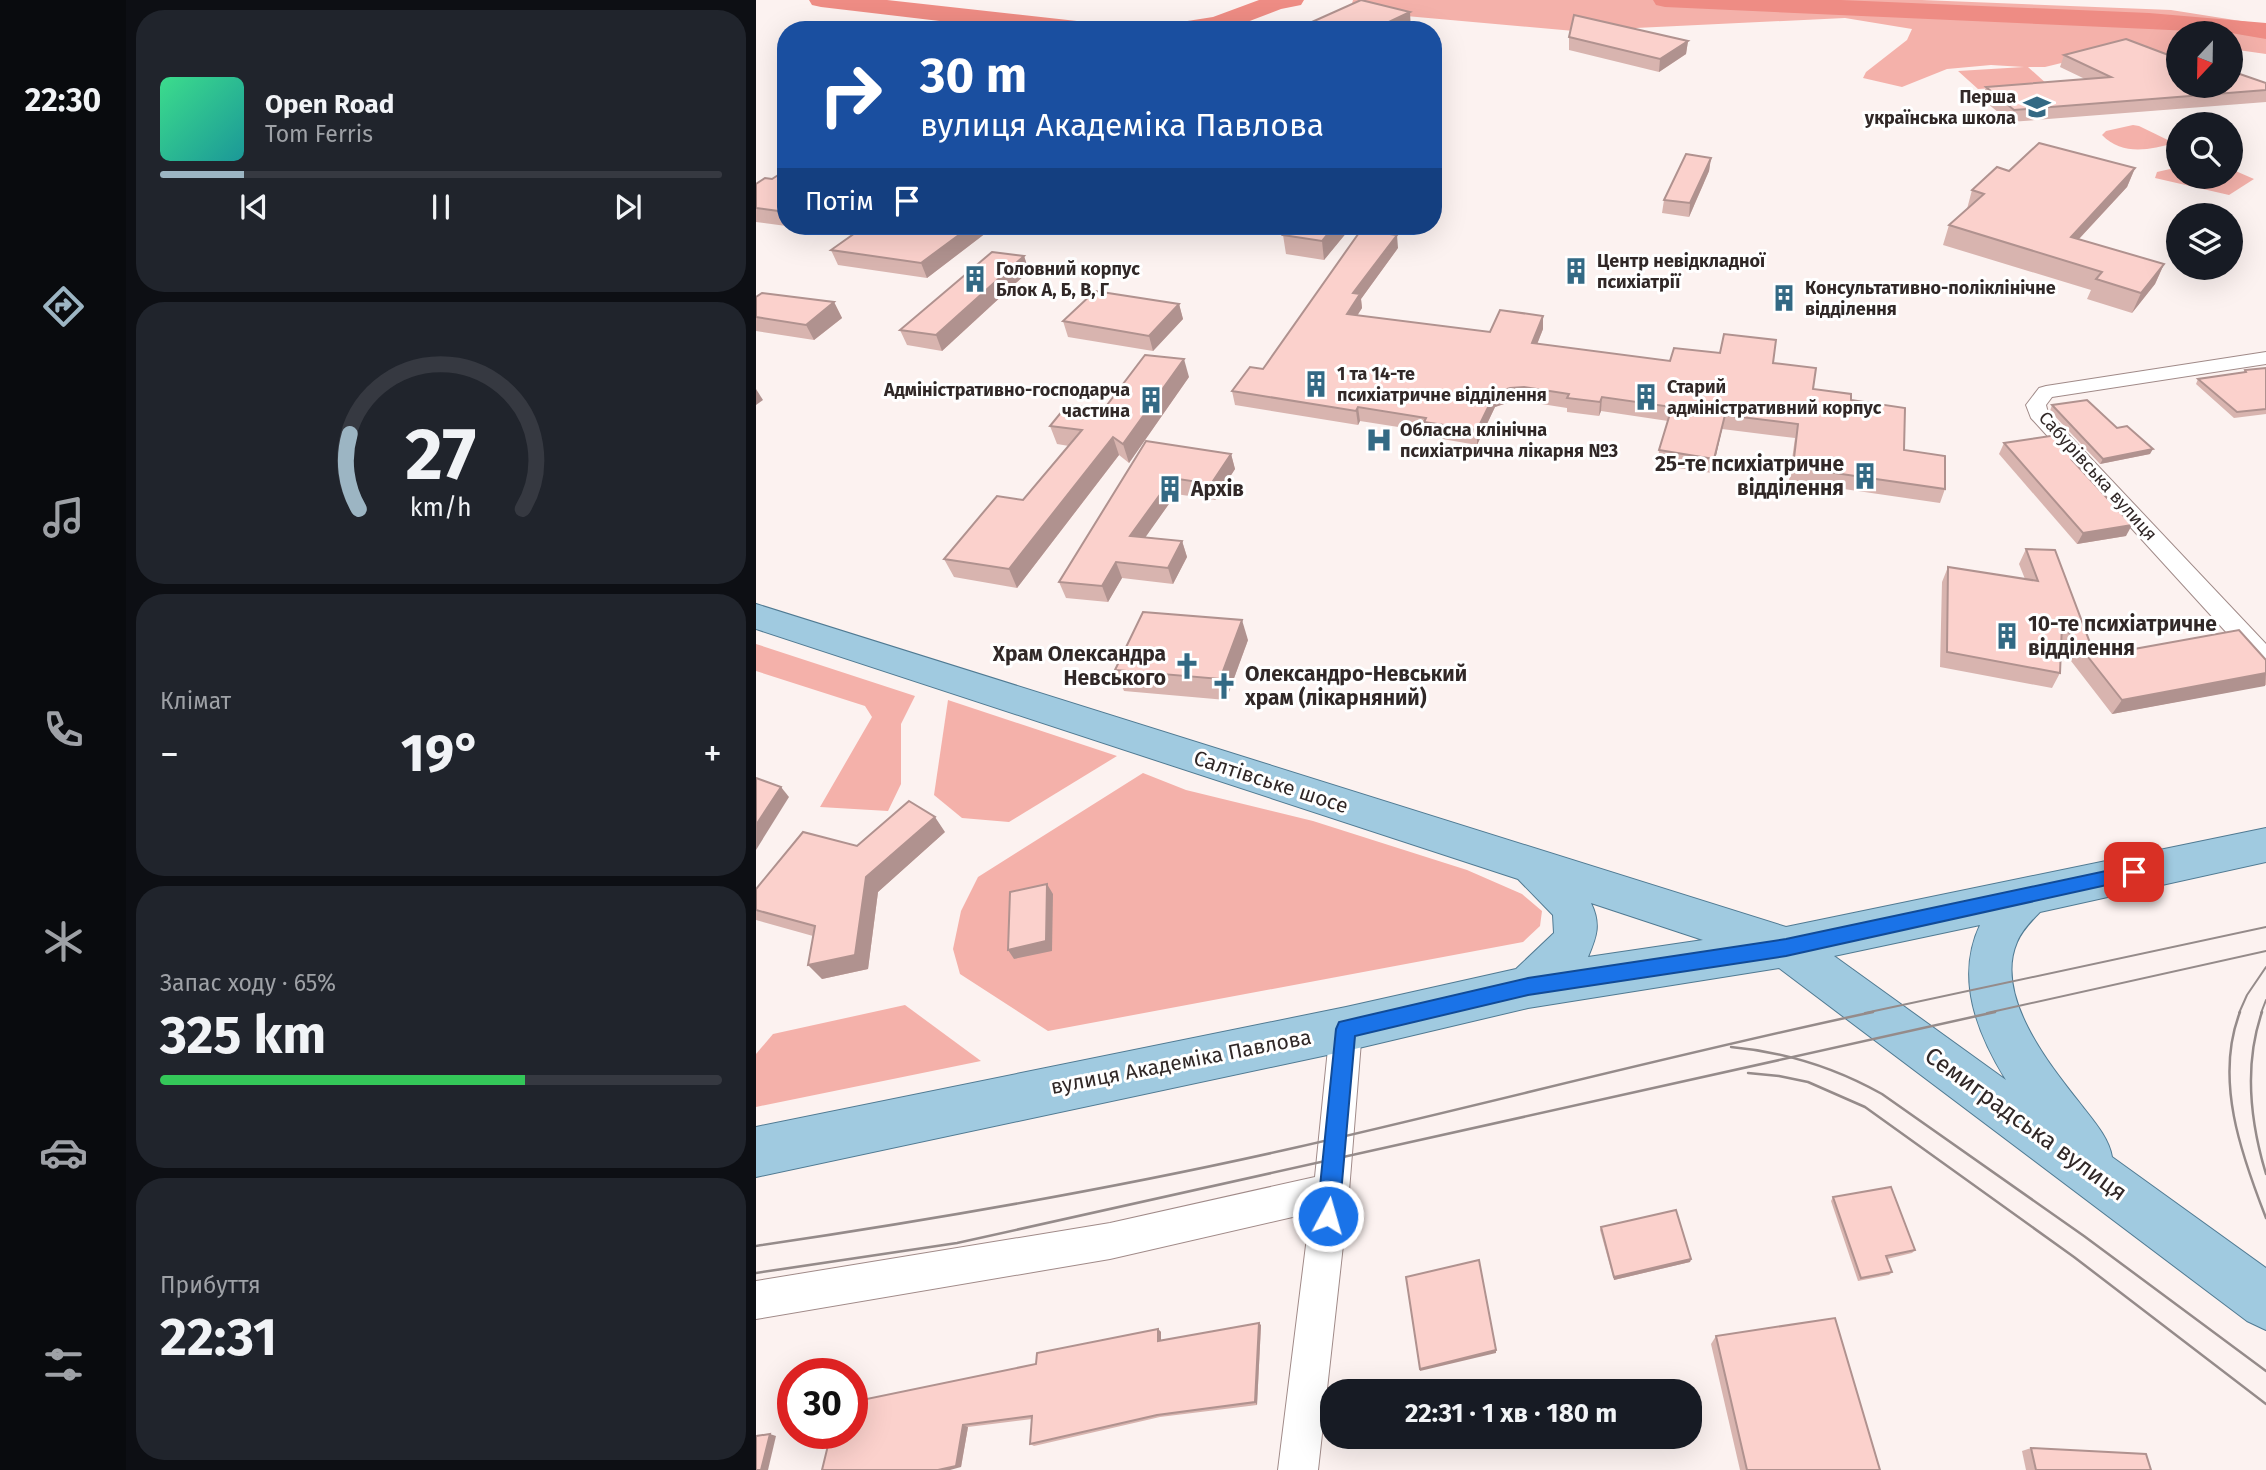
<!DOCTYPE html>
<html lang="uk">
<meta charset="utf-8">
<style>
:root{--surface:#171b24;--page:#20242c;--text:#f1f3f6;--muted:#9ea1a6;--line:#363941;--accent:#9cb5c3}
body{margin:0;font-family:"Fira Sans",sans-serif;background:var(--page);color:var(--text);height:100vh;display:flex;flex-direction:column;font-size:26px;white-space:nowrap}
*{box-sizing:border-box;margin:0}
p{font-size:23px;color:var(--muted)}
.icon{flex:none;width:38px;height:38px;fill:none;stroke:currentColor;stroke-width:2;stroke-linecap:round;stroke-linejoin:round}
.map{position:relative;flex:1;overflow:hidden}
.panel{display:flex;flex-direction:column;gap:10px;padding:10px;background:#0d0f14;width:630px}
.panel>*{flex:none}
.hud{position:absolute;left:21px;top:21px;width:665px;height:214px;border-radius:28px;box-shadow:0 7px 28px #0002;background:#1a4fa0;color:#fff;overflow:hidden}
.needle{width:46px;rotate:202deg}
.tools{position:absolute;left:1410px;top:21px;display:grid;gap:14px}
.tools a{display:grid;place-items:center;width:77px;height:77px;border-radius:50%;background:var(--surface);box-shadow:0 7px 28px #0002;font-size:35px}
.speed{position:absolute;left:21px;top:1358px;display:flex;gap:14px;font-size:35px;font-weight:700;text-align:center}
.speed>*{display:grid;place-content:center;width:91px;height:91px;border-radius:50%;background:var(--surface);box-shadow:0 7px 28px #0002;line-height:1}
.speed .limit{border:10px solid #d22;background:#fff;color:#111}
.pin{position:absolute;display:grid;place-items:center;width:60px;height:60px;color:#fff;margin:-30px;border-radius:14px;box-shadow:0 4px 10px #0006}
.me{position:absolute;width:77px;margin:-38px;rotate:6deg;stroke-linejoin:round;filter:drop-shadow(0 0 5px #0008)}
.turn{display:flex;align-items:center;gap:24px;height:147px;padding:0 28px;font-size:32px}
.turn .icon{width:91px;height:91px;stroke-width:2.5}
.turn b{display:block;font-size:49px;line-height:60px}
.then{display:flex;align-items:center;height:66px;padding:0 28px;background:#0003;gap:14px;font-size:26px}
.big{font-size:52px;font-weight:700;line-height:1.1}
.panel .widget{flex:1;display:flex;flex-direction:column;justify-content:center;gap:10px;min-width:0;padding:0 24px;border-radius:28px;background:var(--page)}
.panel .dial{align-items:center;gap:0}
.dial svg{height:182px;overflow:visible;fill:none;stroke:var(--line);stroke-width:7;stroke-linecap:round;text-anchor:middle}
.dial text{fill:var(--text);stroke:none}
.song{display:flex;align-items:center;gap:21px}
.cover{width:84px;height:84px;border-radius:10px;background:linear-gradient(135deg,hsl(150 70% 55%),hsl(180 70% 35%))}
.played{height:7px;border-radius:4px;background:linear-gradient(90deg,var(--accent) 15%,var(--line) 15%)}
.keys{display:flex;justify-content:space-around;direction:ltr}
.heat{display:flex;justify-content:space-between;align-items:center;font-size:38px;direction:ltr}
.charge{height:10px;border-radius:5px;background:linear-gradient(90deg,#34c759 65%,var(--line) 0)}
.trip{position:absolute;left:564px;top:1379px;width:382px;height:70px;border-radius:28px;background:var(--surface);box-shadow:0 7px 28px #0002;font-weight:700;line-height:70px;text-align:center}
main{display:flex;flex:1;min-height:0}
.tab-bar{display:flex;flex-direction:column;width:126px;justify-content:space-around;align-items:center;background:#090b0e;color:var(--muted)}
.tab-bar .icon{width:49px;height:49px}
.tab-bar .current{color:var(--accent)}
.tab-bar b{font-size:32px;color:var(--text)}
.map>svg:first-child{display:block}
</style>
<main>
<nav class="tab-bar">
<b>22:30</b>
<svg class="icon current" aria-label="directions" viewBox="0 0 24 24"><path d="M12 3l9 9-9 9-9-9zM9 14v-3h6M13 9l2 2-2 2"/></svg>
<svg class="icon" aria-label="music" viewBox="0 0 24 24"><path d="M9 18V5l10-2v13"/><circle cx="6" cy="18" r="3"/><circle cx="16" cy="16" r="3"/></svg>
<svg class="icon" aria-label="phone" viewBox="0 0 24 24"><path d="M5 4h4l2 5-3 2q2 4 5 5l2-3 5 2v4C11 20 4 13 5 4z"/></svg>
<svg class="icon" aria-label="climate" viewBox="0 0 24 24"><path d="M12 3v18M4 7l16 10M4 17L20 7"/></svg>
<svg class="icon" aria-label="car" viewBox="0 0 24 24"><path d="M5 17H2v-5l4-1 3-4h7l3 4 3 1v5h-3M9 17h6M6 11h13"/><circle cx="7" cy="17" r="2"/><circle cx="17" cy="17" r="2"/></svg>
<svg class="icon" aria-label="filters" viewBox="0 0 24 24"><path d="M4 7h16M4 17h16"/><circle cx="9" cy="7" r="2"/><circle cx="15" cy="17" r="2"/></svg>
</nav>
<section class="panel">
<div class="widget">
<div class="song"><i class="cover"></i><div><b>Open Road</b><p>Tom Ferris</p></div></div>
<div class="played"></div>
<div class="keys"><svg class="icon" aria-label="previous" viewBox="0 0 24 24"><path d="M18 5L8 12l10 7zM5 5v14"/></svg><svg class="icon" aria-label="pause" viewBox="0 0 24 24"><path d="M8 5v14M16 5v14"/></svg><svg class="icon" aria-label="next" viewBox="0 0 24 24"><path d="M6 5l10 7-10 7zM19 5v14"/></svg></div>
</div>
<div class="widget dial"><svg viewBox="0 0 100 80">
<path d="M14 69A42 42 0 1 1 86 69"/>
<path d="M14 69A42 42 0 0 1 10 36" stroke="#9cb5c3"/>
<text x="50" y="56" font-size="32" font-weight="700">27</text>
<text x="50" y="72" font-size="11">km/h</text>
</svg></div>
<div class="widget"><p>Клімат</p>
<div class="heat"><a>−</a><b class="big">19°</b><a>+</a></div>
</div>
<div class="widget"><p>Запас ходу · 65%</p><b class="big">325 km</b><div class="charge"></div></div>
<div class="widget"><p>Прибуття</p><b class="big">22:31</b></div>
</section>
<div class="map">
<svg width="1510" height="1470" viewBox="0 0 1510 1470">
<rect width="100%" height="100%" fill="#fcf2f0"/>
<g fill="#f4b1aa">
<polygon points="597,0 1166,0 1415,10 1510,25 1510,54 1475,49 1475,33 1423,33 1423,86 1429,94 1363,49 1289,67 1272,67 1292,85 1222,89 1202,71 1268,67 1235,65 1191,69 1146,87 1107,78 1110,72 1151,40 1156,29 1089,18 818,31 594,11"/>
<path d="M1377 125 1383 126 1418 143C1394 150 1366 156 1346 135L1350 131Z"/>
<polygon points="1423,167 1423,177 1475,177 1475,169 1498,179 1473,195 1399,178 1401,172"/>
<polygon points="0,644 159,696 145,724 145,784 132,811 64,807 116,717 109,706 0,671"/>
<polygon points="192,700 361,756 253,822 206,818 178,795"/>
<polygon points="387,773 430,790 557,821 711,870 766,894 786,911 784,926 767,942 292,1031 204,974 197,949 205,911 222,877"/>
<polygon points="149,1005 225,1061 0,1107 0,1054 17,1034"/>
</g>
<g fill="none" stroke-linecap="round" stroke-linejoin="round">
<g fill="#ee8c84" fill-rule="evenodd">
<polygon points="53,0 131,0 330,22 339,24 343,30 260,30 65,7 56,5"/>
<polygon points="503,0 548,0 545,5 525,9 470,30 408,30 412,24 457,17"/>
<polygon points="897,0 1085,0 1393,13 1510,23 1510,39 1475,33 1393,29 909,7 900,5"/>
</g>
<defs>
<g id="minor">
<polygon points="1510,352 1510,364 1296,397 1290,405 1292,413 1510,644 1510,669 1501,666 1275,418 1270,405 1283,388 1290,386"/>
<polygon points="590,1014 601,1018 606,1029 593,1191 562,1470 522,1470 554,1213 354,1259 0,1319 0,1281 354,1223 559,1177 574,1029 579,1018"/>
</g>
<path id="primary" d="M0 604 1030 927 1510 828V862L1284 912C1276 920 1266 930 1261 942 1238 995 1292 1063 1323 1102 1335 1118 1353 1137 1356 1157L1510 1268V1330L1491 1321 1023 968 772 1008 590 1051 0 1177V1127L590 1007 760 969 798 933 797 915 762 879 0 629ZM835 903 947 940 832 957C841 936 845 924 835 903ZM1224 925C1199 978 1221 1033 1250 1080L1078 956Z"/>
</defs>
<use href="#minor" stroke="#a08a88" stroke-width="2"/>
<use href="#primary" stroke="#507a92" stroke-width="2"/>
<use href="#minor" fill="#fff" fill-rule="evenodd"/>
<use href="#primary" fill="#a0cae0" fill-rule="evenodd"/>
<g stroke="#958b8a" stroke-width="2">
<polyline points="1109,1013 1510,927"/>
<polyline points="1231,1013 1510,951"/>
<polyline points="1483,1013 1491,995 1510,967"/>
<polyline points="1505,1013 1510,1000"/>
</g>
<g stroke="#958b8a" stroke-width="2.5">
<path d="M1484 1012C1458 1079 1485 1154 1510 1218"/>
<path d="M1506 1012C1488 1064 1494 1121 1510 1174"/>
<path d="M975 1047C1030 1052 1078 1067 1126 1094L1328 1236 1510 1371"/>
<polyline points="992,1073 1023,1076 1052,1082 1109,1107 1318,1257 1510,1404"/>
<path d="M0 1246C182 1219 362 1188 542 1147 734 1103 924 1053 1117 1012"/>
<polyline points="0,1273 201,1243 1239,1012"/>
</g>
</g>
<g fill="#d8b4af">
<polygon points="813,37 932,41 930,54 903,72 813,50"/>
<polygon points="1308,55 1423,86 1510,83 1510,102 1254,122 1226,99 1230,87 1329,79 1304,67"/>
<polygon points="955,158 953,171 933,217 906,213 908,200"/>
<polygon points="1379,168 1371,187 1323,239 1408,264 1399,284 1376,313 1331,299 1335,290 1187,245 1193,225 1211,209 1216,190 1253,171"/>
<polygon points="30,170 30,226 239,226 171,278 82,265 75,250 97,235 0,222 0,184 16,179"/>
<polygon points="596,226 568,260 530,254 527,235"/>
<polygon points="642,248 605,299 606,308 601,316 734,332 787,329 781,344 914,361 1017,363 1057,389 1095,400 1189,489 1184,503 1033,481 1039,438 966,429 956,473 902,465 903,450 912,421 845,411 843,416 811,412 811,408 767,401 754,402 739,407 721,445 669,436 668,431 604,421 602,425 479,405 476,391 507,369"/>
<polygon points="268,256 273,271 186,351 151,345 144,330"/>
<polygon points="0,297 78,302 86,318 58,340 0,331"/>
<polygon points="423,304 427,319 397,351 312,337 307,321"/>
<polygon points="1510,368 1510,414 1478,418 1440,384 1442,379 1488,372 1489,370"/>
<polygon points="433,377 373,463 363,455 261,588 198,577 188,559 267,500 313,446 301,444 294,426 348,409"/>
<polygon points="1296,405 1361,428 1394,454 1344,464 1294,411"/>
<polygon points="390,441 475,454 479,469 459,500 420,494 389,537 426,541 431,557 417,584 366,578 352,602 310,598 303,582"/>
<polygon points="1248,443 1320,466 1370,536 1321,544 1243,454"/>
<polygon points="1270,549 1339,656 1510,660 1510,685 1356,714 1305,648 1304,673 1296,688 1184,667 1186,582 1192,567 1269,579 1263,564"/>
<polygon points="492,640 470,700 368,691 359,670"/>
<polygon points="189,832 122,892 112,969 66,979 57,936 0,920 0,889"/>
<polygon points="1077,1197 1159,1250 1156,1253 1131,1259 1136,1272 1133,1275 1102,1281 1075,1201"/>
<polygon points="845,1227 935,1259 934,1262 858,1280 844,1230"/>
<polygon points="505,1325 501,1405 404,1417 278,1446 274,1444 276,1419 212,1427 205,1467 66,1470 280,1364 402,1329 405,1332 405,1340"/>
<polygon points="960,1336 1124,1470 984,1470 955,1344"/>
<polygon points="1275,1448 1395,1470 1270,1470 1266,1451"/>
</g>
<g fill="#b0928f">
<polygon points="654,12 655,30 616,30"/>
<polygon points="932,41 930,54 903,72 904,59"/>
<polygon points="955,158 953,171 933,217 934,203"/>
<polygon points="1379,168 1371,187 1307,256 1315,237"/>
<polygon points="215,226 239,226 171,278 165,263"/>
<polygon points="578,226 596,226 568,260 566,241"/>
<polygon points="641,235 642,248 605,299 606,308 593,328 591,314 597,293"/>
<polygon points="268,256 273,271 186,351 180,335"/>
<polygon points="1408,264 1399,284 1376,313 1385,293"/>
<polygon points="78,302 86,318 58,340 50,325"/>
<polygon points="423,304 427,319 397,351 393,336"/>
<polygon points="787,316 787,329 776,357 776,343"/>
<polygon points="428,359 433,377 373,463 367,444"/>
<polygon points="754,388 754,402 739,407 721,445 721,430 739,393"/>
<polygon points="0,389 7,400 0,405"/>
<polygon points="846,397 845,411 843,416 844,402"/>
<polygon points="602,407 604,421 602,425 600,411"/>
<polygon points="969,415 966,429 956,473 958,459"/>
<polygon points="357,437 363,455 261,588 253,569"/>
<polygon points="1397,449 1394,454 1344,464 1347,459"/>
<polygon points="475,454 479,469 459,500 455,484"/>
<polygon points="1324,459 1318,470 1316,460"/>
<polygon points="416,478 420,494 379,552 374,536"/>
<polygon points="1376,525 1370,536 1321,544 1327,533"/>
<polygon points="426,541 431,557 417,584 412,568"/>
<polygon points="360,562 366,578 352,602 346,586"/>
<polygon points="486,620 492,640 470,700 464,679"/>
<polygon points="1510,673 1509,686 1356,714 1366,700"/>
<polygon points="25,787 33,797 0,850 0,825"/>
<polygon points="179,817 189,832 122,892 112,969 66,979 52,965 110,877"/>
<polygon points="291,884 297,894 296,951 258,959 252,950"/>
<polygon points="935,1259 934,1262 858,1280 858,1277"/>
<polygon points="503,1323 505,1325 501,1405 499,1402"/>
<polygon points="402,1329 405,1332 405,1344 402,1341"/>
<polygon points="740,1350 740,1353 664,1371 664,1369"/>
<polygon points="207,1425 212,1427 205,1467 194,1470 182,1470"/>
<polygon points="14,1434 20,1436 12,1470 5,1470"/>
</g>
<g fill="#fbd1cc" stroke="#b0928f" stroke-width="2">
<polygon points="605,0 654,12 616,30 538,30"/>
<polygon points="818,15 932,41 904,59 813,37"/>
<polygon points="1370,39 1423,59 1423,86 1475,86 1475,71 1510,83 1510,90 1258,110 1230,87 1355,77 1308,55"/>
<polygon points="1283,143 1379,168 1315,237 1408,264 1385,293 1340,279 1346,272 1193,225 1228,194 1216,190 1241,167 1253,171"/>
<polygon points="930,154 955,158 934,203 908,200"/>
<polygon points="30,170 30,212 0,208 0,184 9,178 16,179"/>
<polygon points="109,226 215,226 165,263 75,250"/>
<polygon points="536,226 578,226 566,241 527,235"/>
<polygon points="605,230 641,235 597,293 604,294 591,314 734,332 744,310 787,316 776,343 914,361 918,348 964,353 968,334 1020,340 1017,363 1060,368 1057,389 1095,394 1095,400 1149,408 1148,450 1189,456 1189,489 1037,467 1042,424 969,415 958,459 903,450 916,407 846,397 844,402 811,398 813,394 768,387 754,388 739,393 721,430 668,422 670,418 602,407 600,411 476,391 494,367 507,369"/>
<polygon points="236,252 268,256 180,335 144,330"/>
<polygon points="339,291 423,304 393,336 307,321"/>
<polygon points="6,293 78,302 50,325 0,317 0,297"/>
<polygon points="389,355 428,359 367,444 357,437 253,569 188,559 241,496 267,500 326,430 294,426 311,405 348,409"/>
<polygon points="1510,368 1510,409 1481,412 1442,379 1490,372 1489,370"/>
<polygon points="1331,400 1361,428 1371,426 1397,449 1347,459 1296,405"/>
<polygon points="1301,435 1324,459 1316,460 1376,525 1327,533 1248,443"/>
<polygon points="390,441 475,454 455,484 416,478 374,536 426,541 412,568 360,562 346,586 303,582"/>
<polygon points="1270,549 1299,550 1339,656 1483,630 1510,660 1510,673 1366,700 1306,624 1304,673 1191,652 1192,567 1282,581"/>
<polygon points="387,612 486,620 464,679 359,670"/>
<polygon points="0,778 25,787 0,825"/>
<polygon points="153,801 179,817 110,877 99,955 52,965 59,926 0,910 0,889 47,832 101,846"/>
<polygon points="291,884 290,941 252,950 254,892"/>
<polygon points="1135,1187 1159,1250 1130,1256 1136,1272 1105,1278 1077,1197"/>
<polygon points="920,1210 935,1259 858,1277 845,1227"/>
<polygon points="723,1260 740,1350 664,1369 650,1277"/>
<polygon points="1079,1318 1124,1470 991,1470 960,1336"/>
<polygon points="503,1323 499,1402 401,1415 274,1444 276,1416 207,1425 200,1466 182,1470 66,1470 75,1433 96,1433 96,1402 280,1364 281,1353 402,1329 402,1341"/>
<polygon points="14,1434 5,1470 0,1470 0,1436"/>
<polygon points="1275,1448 1390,1454 1395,1470 1280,1470"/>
</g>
<polygon fill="#1a73e8" stroke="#114b97" stroke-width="2" points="1378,865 1385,867 1387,872 1385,877 1378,879 1030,956 772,995 599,1036 583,1216 580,1224 572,1227 565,1224 561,1216 580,1029 583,1022 772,978 1030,939"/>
<defs>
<symbol id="school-bare" viewBox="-9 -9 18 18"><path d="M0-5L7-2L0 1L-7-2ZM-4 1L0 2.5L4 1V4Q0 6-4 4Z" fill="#336984" stroke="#fff" stroke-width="2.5" paint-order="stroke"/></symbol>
<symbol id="building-bare" viewBox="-9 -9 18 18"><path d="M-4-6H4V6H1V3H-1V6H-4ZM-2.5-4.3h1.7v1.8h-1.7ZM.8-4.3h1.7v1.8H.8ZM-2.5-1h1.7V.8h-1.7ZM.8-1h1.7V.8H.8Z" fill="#336984" stroke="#fff" stroke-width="2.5" paint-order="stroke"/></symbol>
<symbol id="hospital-bare" viewBox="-9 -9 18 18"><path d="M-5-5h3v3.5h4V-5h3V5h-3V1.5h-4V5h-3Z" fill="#336984" stroke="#fff" stroke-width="2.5" paint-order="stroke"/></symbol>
<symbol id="church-bare" viewBox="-9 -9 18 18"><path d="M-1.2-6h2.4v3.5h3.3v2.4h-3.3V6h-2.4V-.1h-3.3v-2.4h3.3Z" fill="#336984" stroke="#fff" stroke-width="2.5" paint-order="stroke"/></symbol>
</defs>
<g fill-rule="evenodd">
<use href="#school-bare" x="1262" y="88" width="38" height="38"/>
<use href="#building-bare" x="801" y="252" width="38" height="38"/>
<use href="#building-bare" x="200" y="260" width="38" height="38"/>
<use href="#building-bare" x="1009" y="279" width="38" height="38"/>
<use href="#building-bare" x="541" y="365" width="38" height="38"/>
<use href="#building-bare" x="871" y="378" width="38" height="38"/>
<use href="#building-bare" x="376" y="381" width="38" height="38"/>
<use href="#hospital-bare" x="604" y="421" width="38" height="38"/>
<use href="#building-bare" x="1090" y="457" width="38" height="38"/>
<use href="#building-bare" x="395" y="470" width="38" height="38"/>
<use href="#building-bare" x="1232" y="617" width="38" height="38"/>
<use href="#church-bare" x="412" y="647" width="38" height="38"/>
<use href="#church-bare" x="449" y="667" width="38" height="38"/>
</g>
<g text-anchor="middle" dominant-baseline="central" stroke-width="6" stroke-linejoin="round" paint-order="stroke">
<g font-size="18" font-weight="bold" fill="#312827" stroke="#fff" text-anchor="start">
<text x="1260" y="97" text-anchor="end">Перша<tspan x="1260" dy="21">українська школа</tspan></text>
<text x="841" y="261">Центр невідкладної<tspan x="841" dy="21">психіатрії</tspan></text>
<text x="240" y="269">Головний корпус<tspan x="240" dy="21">Блок А, Б, В, Г</tspan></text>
<text x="1049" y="288">Консультативно-поліклінічне<tspan x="1049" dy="21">відділення</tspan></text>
<text x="581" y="374">1 та 14-те<tspan x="581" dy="21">психіатричне відділення</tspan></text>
<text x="911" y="387">Старий<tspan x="911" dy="21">адміністративний корпус</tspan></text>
<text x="374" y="390" text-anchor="end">Адміністративно-господарча<tspan x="374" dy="21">частина</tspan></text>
<text x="644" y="430">Обласна клінічна<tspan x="644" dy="21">психіатрична лікарня №3</tspan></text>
</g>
<g font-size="18" fill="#312827" stroke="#fff">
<text transform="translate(1342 476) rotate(48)">Сабурівська вулиця</text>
</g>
<g font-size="21" font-weight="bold" fill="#312827" stroke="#fff" text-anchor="start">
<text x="1088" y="464" text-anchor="end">25-те психіатричне<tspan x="1088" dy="24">відділення</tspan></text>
<text x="435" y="489">Архів</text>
<text x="1272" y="624">10-те психіатричне<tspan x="1272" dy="24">відділення</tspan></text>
<text x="410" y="654" text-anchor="end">Храм Олександра<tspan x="410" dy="24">Невського</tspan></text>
<text x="489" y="674">Олександро-Невський<tspan x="489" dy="24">храм (лікарняний)</tspan></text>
</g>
<g font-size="21" fill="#312827" stroke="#fff">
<text transform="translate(515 782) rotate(18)">Салтівське шосе</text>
<text transform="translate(425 1062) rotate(-11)">вулиця Академіка Павлова</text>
</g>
<g font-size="24" fill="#312827" stroke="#fff">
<text transform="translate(1270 1124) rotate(36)">Семиградська вулиця</text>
</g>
</g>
</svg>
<div class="tools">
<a><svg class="needle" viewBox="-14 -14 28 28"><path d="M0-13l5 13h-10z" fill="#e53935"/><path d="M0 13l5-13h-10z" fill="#9ea1a6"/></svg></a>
<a><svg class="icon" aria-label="search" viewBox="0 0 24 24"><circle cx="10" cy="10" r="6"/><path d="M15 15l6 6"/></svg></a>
<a><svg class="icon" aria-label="layers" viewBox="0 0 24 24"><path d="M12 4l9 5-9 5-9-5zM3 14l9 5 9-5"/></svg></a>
</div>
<div class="speed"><div class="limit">30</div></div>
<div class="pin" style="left:1378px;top:872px;background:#d93025"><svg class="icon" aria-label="arrive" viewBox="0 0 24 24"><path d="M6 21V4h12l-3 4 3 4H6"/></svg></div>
<svg class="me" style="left:572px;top:1216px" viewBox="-20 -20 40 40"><circle r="17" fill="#1a73e8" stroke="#fff" stroke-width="3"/><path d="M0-11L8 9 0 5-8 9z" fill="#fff"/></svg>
<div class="trip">22:31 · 1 хв · 180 m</div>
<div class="hud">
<div class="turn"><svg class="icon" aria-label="right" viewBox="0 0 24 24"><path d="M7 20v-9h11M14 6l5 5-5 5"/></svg><div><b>30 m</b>вулиця Академіка Павлова</div></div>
<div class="then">Потім<svg class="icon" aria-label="arrive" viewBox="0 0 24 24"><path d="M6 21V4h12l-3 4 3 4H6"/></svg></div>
</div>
</div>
</main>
